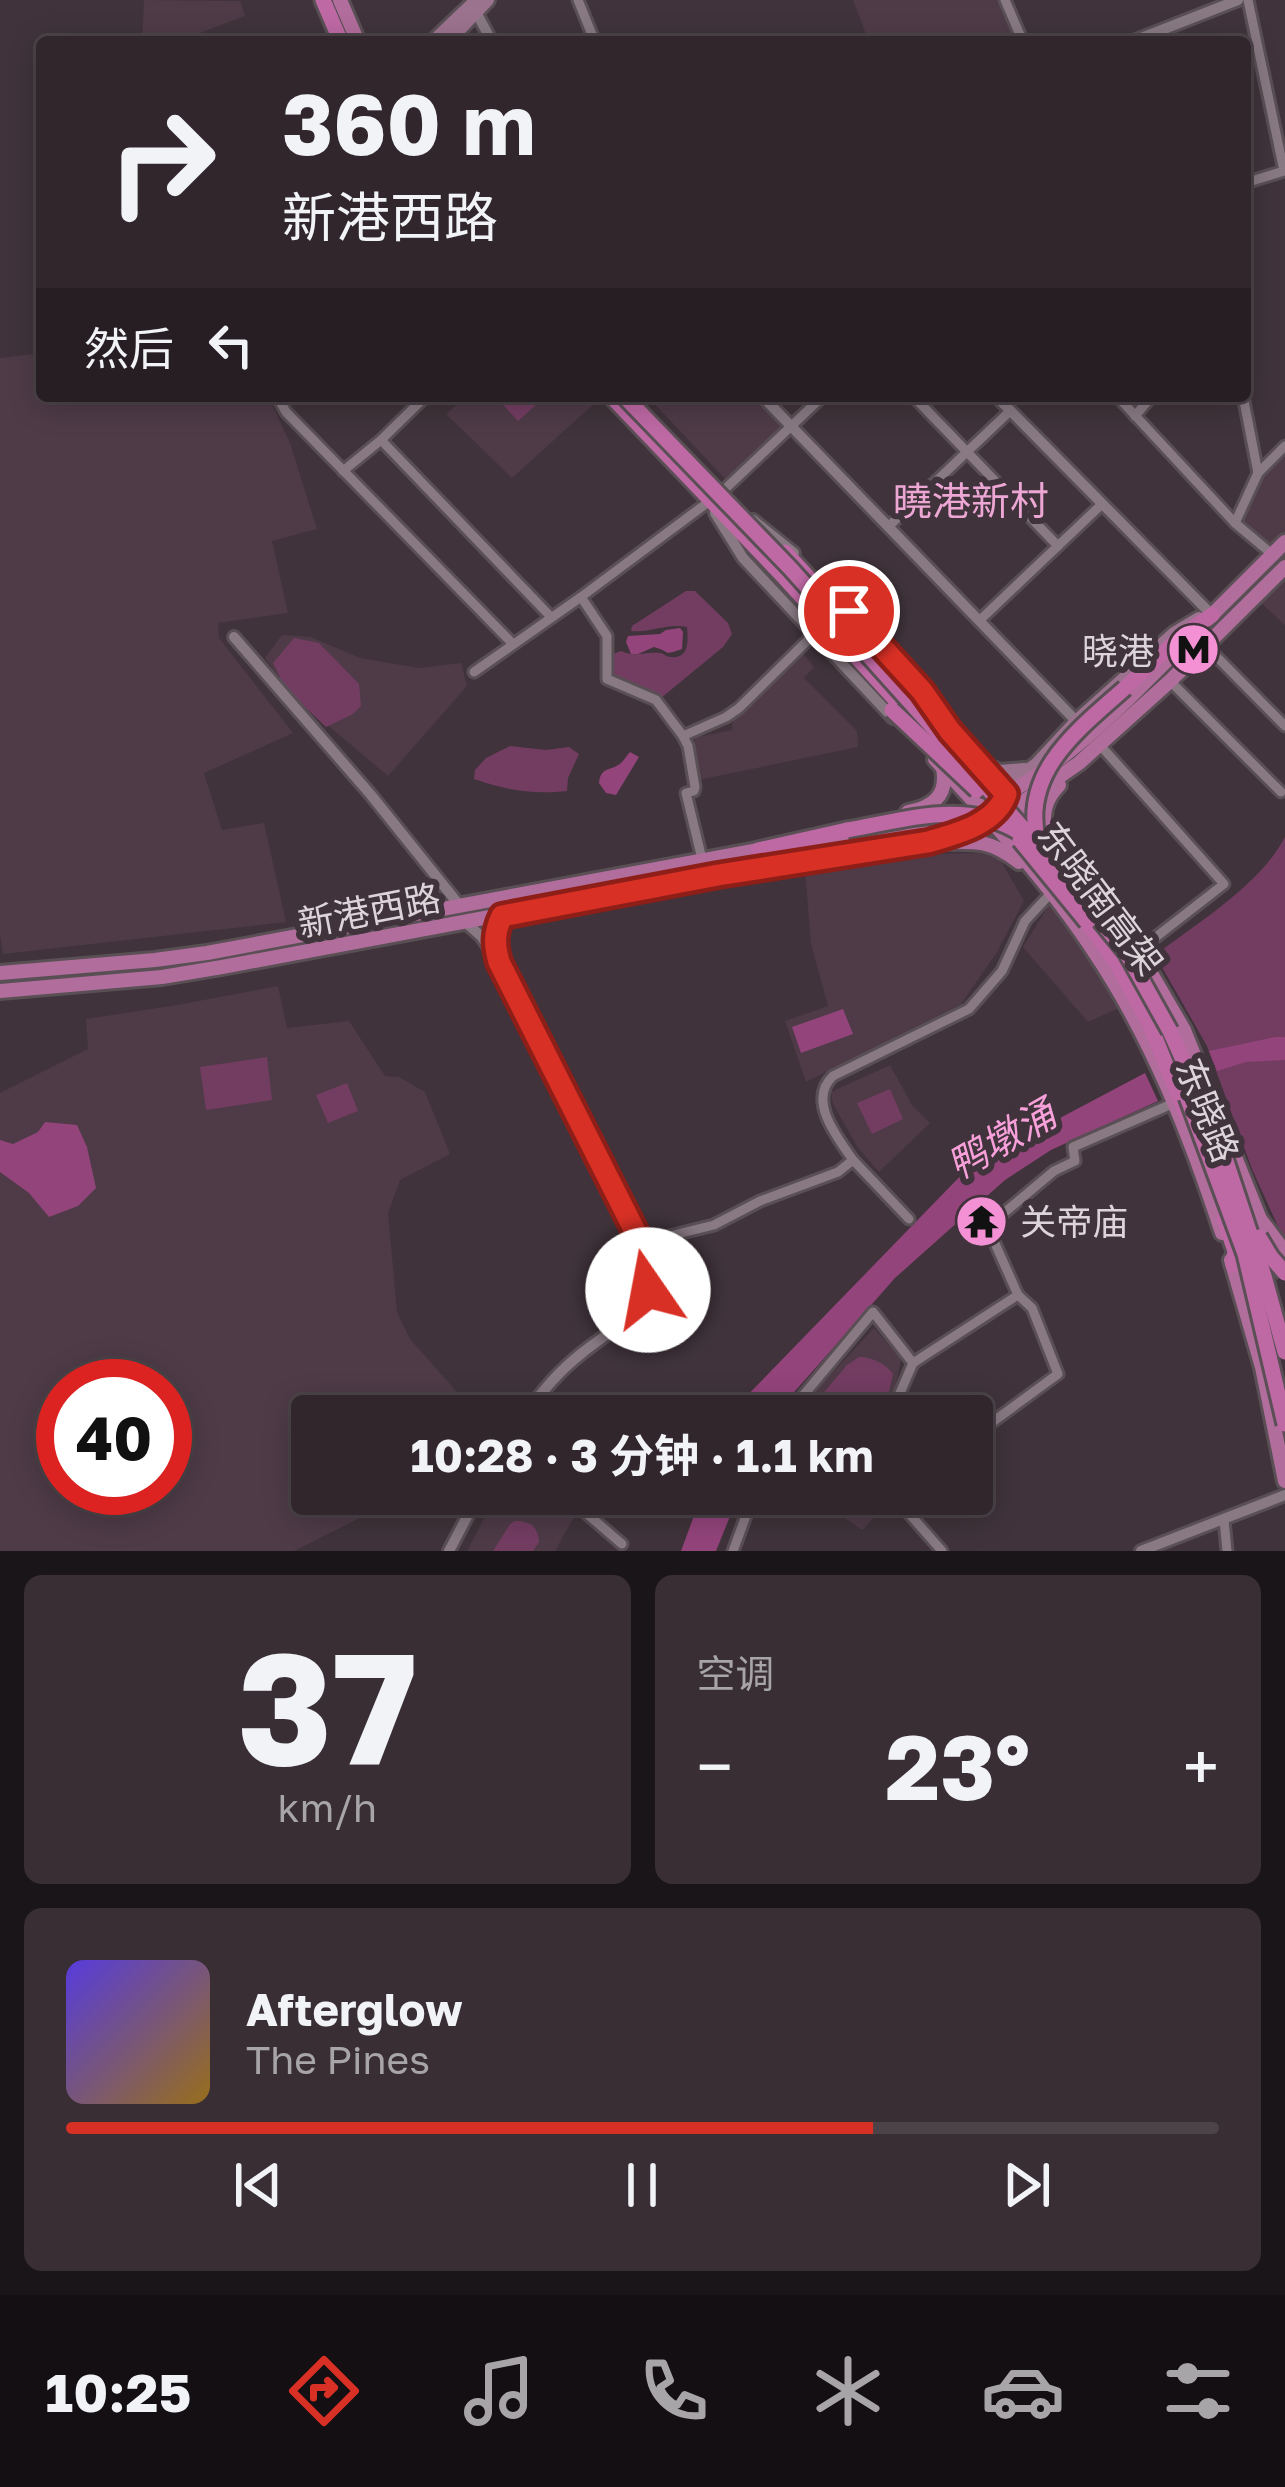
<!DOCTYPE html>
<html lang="zh">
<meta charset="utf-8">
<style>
:root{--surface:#30262c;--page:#382e34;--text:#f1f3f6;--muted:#a8a5a9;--line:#4b4348;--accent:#d93025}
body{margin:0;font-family:"Golos Text","Noto Sans SC",sans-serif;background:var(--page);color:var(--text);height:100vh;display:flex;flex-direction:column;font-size:45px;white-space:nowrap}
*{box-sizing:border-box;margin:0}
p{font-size:39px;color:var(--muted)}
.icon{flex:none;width:66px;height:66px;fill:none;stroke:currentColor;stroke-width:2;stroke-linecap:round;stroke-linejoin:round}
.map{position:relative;height:1551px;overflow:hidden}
.details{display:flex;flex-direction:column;gap:24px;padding:24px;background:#1a1518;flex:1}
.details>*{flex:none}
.top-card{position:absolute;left:36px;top:36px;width:1215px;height:366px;border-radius:12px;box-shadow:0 6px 30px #0003,0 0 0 3px var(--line);background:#30262c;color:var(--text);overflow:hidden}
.speed{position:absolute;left:36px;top:1359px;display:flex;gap:24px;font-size:60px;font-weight:700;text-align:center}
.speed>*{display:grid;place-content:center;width:156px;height:156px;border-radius:50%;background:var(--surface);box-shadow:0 6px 30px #0003,0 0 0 3px var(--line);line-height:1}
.speed .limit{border:18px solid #d22;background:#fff;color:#111}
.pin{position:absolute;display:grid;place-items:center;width:102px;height:102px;color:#fff;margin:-51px;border:6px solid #fff;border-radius:50%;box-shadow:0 3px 12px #0007}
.me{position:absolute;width:132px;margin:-66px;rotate:348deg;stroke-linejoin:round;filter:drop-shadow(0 0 9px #0008)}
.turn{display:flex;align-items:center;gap:42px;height:252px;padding:0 48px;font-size:54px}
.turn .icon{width:156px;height:156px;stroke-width:2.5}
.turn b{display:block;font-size:84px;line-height:102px}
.then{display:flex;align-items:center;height:114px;padding:0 48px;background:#0003;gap:24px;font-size:45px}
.big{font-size:90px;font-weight:700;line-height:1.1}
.details .card{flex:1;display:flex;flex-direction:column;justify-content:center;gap:18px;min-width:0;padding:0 42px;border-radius:18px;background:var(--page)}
.details .dial{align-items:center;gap:0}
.dial b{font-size:156px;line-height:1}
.song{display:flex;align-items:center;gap:36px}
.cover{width:144px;height:144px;border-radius:18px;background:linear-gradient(135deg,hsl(250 70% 55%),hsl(40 70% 35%))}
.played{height:12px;border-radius:6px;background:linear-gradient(90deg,var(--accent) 70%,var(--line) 70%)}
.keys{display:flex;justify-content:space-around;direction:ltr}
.heat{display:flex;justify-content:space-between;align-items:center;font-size:66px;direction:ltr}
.details .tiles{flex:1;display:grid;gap:24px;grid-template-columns:1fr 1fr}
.card:last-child{grid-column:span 2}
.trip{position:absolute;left:291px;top:1395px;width:702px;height:120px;border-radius:12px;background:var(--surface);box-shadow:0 6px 30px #0003,0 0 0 3px var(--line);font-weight:700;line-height:120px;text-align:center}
.tab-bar{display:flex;height:192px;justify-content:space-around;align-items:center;background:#130f12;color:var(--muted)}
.tab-bar .icon{width:84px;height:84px}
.tab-bar .on{color:var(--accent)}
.tab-bar b{font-size:54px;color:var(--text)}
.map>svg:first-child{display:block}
</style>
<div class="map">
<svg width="1285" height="1551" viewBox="0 0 1285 1551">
<rect width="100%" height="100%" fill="#40333b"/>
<g fill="#4e3b47" fill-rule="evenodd">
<polygon points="144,0 240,1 245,16 176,42 142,42"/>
<polygon points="853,0 1005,0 1023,42 869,42"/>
<polygon points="42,353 42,396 268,396 290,443 317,529 272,541 288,613 218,623 219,638 293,733 204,773 222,830 264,823 286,922 3,954 0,934 0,358"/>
<polygon points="467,396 592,396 597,401 512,478 446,414"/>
<polygon points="647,396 762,396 790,425 730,484"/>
<polygon points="1285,456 1285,538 1274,549 1242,522 1257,485 1266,470"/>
<polygon points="1285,578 1285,625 1259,601"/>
<polygon points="282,635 311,637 360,658 419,668 461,663 467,686 388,776 292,695 265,658"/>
<polygon points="803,654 814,667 804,678 857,731 858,747 698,780 691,745 697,737 732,730 733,719 743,714"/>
<polygon points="979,853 1000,859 1024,901 997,952 961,1004 806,1082 785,1021 828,1006 811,944 805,870 925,854"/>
<polygon points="1051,902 1088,948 1123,1006 1088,1022 1023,947"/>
<path d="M278 986 287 1028 349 1021 385 1076 399 1077 425 1092 450 1154 400 1180 388 1213 397 1312 410 1339 465 1401V1416H312V1494H407L294 1551H0V1093L88 1049 86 1019 177 1005ZM63 1386H165V1488H63Z"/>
<polygon points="890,1065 912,1105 930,1123 879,1172 858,1148 833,1104 831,1092"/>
<polygon points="874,1328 901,1359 893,1399 905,1416 792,1416"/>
<polygon points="497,1494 558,1494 578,1510 555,1551 467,1551"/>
<polygon points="820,1494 897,1494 862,1530 818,1499"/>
</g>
<g fill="#733d62">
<polygon points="495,396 546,396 518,421"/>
<path d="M686 591H695L728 623 732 634 723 647 661 698C647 683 627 686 611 674L613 654 621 651C635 658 645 651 661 653 664 654 667 657 670 657 690 659 688 641 687 627 667 623 651 633 631 631L632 626Z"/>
<polygon points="294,638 319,643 359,684 361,706 353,714 326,727 286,689 273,663"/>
<path d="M510 746 546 750 569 747 579 754 568 778 567 791C533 795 506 790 474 779L475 770 486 758Z"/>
<path d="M1285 837V1242L1252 1169 1207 1046 1155 955C1197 923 1260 885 1285 837Z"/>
<polygon points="267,1057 272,1100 206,1110 200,1067"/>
<polygon points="347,1083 358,1111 328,1123 316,1095"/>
<polygon points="890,1089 903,1119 872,1134 857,1103"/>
<path d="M859 1357C872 1357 886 1364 893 1374L888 1396 872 1416H804L847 1365Z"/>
<path d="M515 1521C531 1521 538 1527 539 1542L533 1551H493L510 1524Z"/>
</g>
<g fill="#93447b">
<path d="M680 628 683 632 682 649C661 656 673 652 654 647L638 654H631L626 642 628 636 660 634 666 630Z"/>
<path d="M630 752 639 757 616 795 606 793 599 783C601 765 612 772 622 762 625 759 627 755 630 752Z"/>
<polygon points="843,1009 853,1034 801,1053 792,1027"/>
<polygon points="1275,1037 1285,1037 1285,1060 1246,1062 1217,1071 1209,1051"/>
<polygon points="1145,1073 1158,1101 1051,1150 1005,1180 895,1278 773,1416 732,1416 735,1408 971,1165"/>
<polygon points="45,1122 77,1125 87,1147 96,1188 78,1206 49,1217 29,1193 0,1172 0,1140 13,1144 38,1132"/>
<polygon points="702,1494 739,1494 716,1551 681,1551"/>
</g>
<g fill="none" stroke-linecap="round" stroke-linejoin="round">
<defs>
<g id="minor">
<polyline points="578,0 595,42"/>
<polyline points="1005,0 1023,42"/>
<polyline points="1245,183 1284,171 1248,0"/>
<polyline points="277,396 286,412 512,643"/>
<polyline points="426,396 381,440 551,617"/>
<polyline points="913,396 1058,546"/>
<polyline points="1117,396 1235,523 1272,554"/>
<polyline points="1243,396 1258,473"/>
<polyline points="1135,416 1152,396"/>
<polyline points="343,471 381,440"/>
<polyline points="724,490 823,396"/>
<polyline points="1235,523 1258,473 1285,446"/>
<polyline points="889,526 1010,411"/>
<polyline points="581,597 607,636 607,679 656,700 683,736"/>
<polyline points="980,620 1101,505"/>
<polyline points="1206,646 1285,726"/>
<polyline points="474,672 581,597 707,503"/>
<polyline points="1170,681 1281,792"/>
<polyline points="1100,745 1224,884 1138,951"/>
<polyline points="702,859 686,793 694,791 695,787 688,746 683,736 726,717 739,708 814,634"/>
<polyline points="853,1160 909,1219"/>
<path d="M641 1243 714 1225 760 1201 838 1172 853 1160C837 1137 807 1100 833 1076L969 1009 1002 971 1025 921 1051 893"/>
<polyline points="913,1363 1018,1295 989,1230 992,1223 1054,1171 1075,1161 1073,1147 1174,1103"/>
<polyline points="786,1416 873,1312 913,1363"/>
<polyline points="907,1416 896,1402 913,1363"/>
<polyline points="972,1437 1058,1374 1032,1308 1018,1295"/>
<polyline points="564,1494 622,1544"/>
<polyline points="906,1494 899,1502 942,1551"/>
<polyline points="1224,1520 1227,1551"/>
<polyline points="733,1551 754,1494"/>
</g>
<g id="tertiary">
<polyline points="474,8 492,42"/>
<polyline points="1131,42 1238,0"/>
<polyline points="762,396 1079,724"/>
<polyline points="996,396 1212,615"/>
<polyline points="715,513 743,558 893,718"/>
<polyline points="753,520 794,553"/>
<polyline points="234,637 371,795 460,906"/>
<polyline points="917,685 942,718"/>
<path d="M465 922 481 936 499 962 641 1243C668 1305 623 1320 582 1353 559 1371 541 1392 525 1416"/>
<polyline points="497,953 494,941 502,916"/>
<polyline points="449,1551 479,1494"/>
<polyline points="1141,1551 1285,1495"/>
</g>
<g id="secondary">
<polyline points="432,42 476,0"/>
<polyline points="448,42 488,0"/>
<polyline points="981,763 1000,771 1024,769"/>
<polyline points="997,792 1036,764 1076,721 1174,633 1199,618"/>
</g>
<g id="primary">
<polyline points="340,0 358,42"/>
<polyline points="1208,619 1285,542"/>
<polyline points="912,696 950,731 1018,805 1138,951 1184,1030 1260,1219 1285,1252"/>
<polyline points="900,708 937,742"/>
<path d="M935 759C991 820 1048 881 1093 950 1151 1036 1190 1135 1222 1233"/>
<path d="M908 812C934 807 948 795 943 768"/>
<path d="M1045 836C1042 815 1044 800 1059 785"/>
<path d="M945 842C978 841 992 841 1019 862"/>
<path d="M808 844C856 839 907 834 954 818 1048 785 1120 708 1188 639"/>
<polyline points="0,973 155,960 207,953 768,848"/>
<polyline points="0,991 162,977 222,967 688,880 928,842 970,829 1011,810 1079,763 1170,681 1285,567"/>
<polyline points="1231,1260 1262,1367 1285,1481"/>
</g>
<g id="trunk">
<polyline points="323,0 341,42"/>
<polyline points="611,396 781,574 899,704"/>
<polyline points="785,552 917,695"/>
<polyline points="1125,688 1181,636 1212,615"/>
<polyline points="758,850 847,830"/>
<polyline points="1087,922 1116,962"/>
<polyline points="1113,957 1150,1025 1185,1112"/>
<polyline points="1170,1031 1219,1140"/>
<polyline points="1224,1219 1235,1251 1233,1265"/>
</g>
</defs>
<use href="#minor" stroke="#594f55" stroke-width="15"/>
<use href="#tertiary" stroke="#594f55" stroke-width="16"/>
<use href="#secondary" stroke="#594f55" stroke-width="18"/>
<use href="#primary" stroke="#594f55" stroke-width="20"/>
<use href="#trunk" stroke="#594f55" stroke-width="21"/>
<use href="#minor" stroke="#887982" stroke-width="9"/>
<use href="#tertiary" stroke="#887982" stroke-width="10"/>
<use href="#secondary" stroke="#9c738f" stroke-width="12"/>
<use href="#primary" stroke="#b16d9c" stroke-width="14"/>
<use href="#trunk" stroke="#be69a4" stroke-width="15"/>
<defs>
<g id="trunk-bridge">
<polyline points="624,396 790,568 1047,855 1126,952 1170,1031"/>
<polyline points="892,710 977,790"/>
<path d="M847 830C906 820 968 798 1022 834"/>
<polyline points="1020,840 1087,922"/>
<path d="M1038 842C1020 772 1079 729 1125 688"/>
<polyline points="1187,1097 1245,1254 1285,1424"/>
<polyline points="1219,1140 1264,1276 1285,1352"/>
<polyline points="1259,1237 1271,1257 1285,1273"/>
</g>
</defs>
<use href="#trunk-bridge" stroke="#594f55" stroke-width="21" stroke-linecap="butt"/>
<use href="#trunk-bridge" stroke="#be69a4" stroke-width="15"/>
</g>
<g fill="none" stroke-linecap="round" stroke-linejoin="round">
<defs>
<path id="route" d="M648 1290 650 1270 641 1243 499 962C494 944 494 933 502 916L718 875 928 842C956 834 996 824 1006 794L950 731 922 691 849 611"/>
</defs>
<use href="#route" stroke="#8d1f18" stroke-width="30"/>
<use href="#route" stroke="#d93025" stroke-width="21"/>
</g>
<defs>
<symbol id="metro-disc" viewBox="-11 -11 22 22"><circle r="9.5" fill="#f491d4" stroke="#40333b"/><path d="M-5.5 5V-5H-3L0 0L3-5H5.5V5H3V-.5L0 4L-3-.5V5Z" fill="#111"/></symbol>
<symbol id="temple-disc" viewBox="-11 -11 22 22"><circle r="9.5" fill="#f491d4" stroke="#40333b"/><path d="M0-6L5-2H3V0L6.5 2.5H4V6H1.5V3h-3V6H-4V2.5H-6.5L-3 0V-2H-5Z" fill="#111"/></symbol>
</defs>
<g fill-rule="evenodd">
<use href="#metro-disc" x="1164" y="620" width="59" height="59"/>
<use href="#temple-disc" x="952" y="1192" width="59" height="59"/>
</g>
<g text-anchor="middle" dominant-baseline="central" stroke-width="12" stroke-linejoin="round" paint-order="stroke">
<g font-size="36" fill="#dcd4d9" stroke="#40333b" text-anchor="end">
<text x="1154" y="650">晓港</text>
<text x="1020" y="1221" text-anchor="start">关帝庙</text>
</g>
<g font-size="36" fill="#dcd4d9" stroke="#40333b">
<text transform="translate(1101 898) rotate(53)">东晓南高架</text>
<text transform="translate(369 910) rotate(-11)">新港西路</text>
<text transform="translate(1208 1110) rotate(68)">东晓路</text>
</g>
<g font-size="39" fill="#eca7d4" stroke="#40333b">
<text x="971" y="500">曉港新村</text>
</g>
<g font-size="39" font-style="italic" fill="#f7a0da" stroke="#40333b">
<text transform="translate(1001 1139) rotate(-30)">鸭墩涌</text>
</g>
</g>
</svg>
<div class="speed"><div class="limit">40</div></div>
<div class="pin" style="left:849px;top:611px;background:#d93025"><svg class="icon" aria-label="arrive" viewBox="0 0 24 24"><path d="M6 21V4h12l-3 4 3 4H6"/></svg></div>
<svg class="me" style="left:648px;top:1290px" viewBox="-20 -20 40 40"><circle r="19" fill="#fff"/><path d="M0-13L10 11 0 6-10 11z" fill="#d93025"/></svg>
<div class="trip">10:28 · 3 分钟 · 1.1 km</div>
<div class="top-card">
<div class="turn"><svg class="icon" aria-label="right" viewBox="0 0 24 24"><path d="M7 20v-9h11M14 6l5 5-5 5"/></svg><div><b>360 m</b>新港西路</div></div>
<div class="then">然后<svg class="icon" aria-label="left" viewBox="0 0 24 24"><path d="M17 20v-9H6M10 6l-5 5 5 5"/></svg></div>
</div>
</div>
<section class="details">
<div class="tiles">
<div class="card dial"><b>37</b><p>km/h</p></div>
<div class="card"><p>空调</p>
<div class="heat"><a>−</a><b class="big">23°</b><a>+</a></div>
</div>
<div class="card">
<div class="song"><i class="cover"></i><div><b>Afterglow</b><p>The Pines</p></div></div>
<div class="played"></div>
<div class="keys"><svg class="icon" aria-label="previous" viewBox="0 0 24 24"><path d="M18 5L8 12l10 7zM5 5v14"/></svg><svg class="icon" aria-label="pause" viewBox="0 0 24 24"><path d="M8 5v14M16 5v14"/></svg><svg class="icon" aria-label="next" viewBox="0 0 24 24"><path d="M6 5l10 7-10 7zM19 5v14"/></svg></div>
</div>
</div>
</section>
<nav class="tab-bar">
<b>10:25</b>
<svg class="icon on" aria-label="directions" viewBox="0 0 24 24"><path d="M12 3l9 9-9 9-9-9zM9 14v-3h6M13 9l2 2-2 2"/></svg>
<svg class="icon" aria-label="music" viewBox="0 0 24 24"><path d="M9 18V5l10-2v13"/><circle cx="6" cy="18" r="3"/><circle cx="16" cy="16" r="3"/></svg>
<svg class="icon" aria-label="phone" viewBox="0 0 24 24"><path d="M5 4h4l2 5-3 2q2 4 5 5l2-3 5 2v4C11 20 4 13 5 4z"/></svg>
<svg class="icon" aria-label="climate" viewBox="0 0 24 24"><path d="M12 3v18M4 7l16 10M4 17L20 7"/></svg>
<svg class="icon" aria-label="car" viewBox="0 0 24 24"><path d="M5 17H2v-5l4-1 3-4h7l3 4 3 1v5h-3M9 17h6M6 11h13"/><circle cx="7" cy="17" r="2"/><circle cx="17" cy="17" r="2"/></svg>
<svg class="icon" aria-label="filters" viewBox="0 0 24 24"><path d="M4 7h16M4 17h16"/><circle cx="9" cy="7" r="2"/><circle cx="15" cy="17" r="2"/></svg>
</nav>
